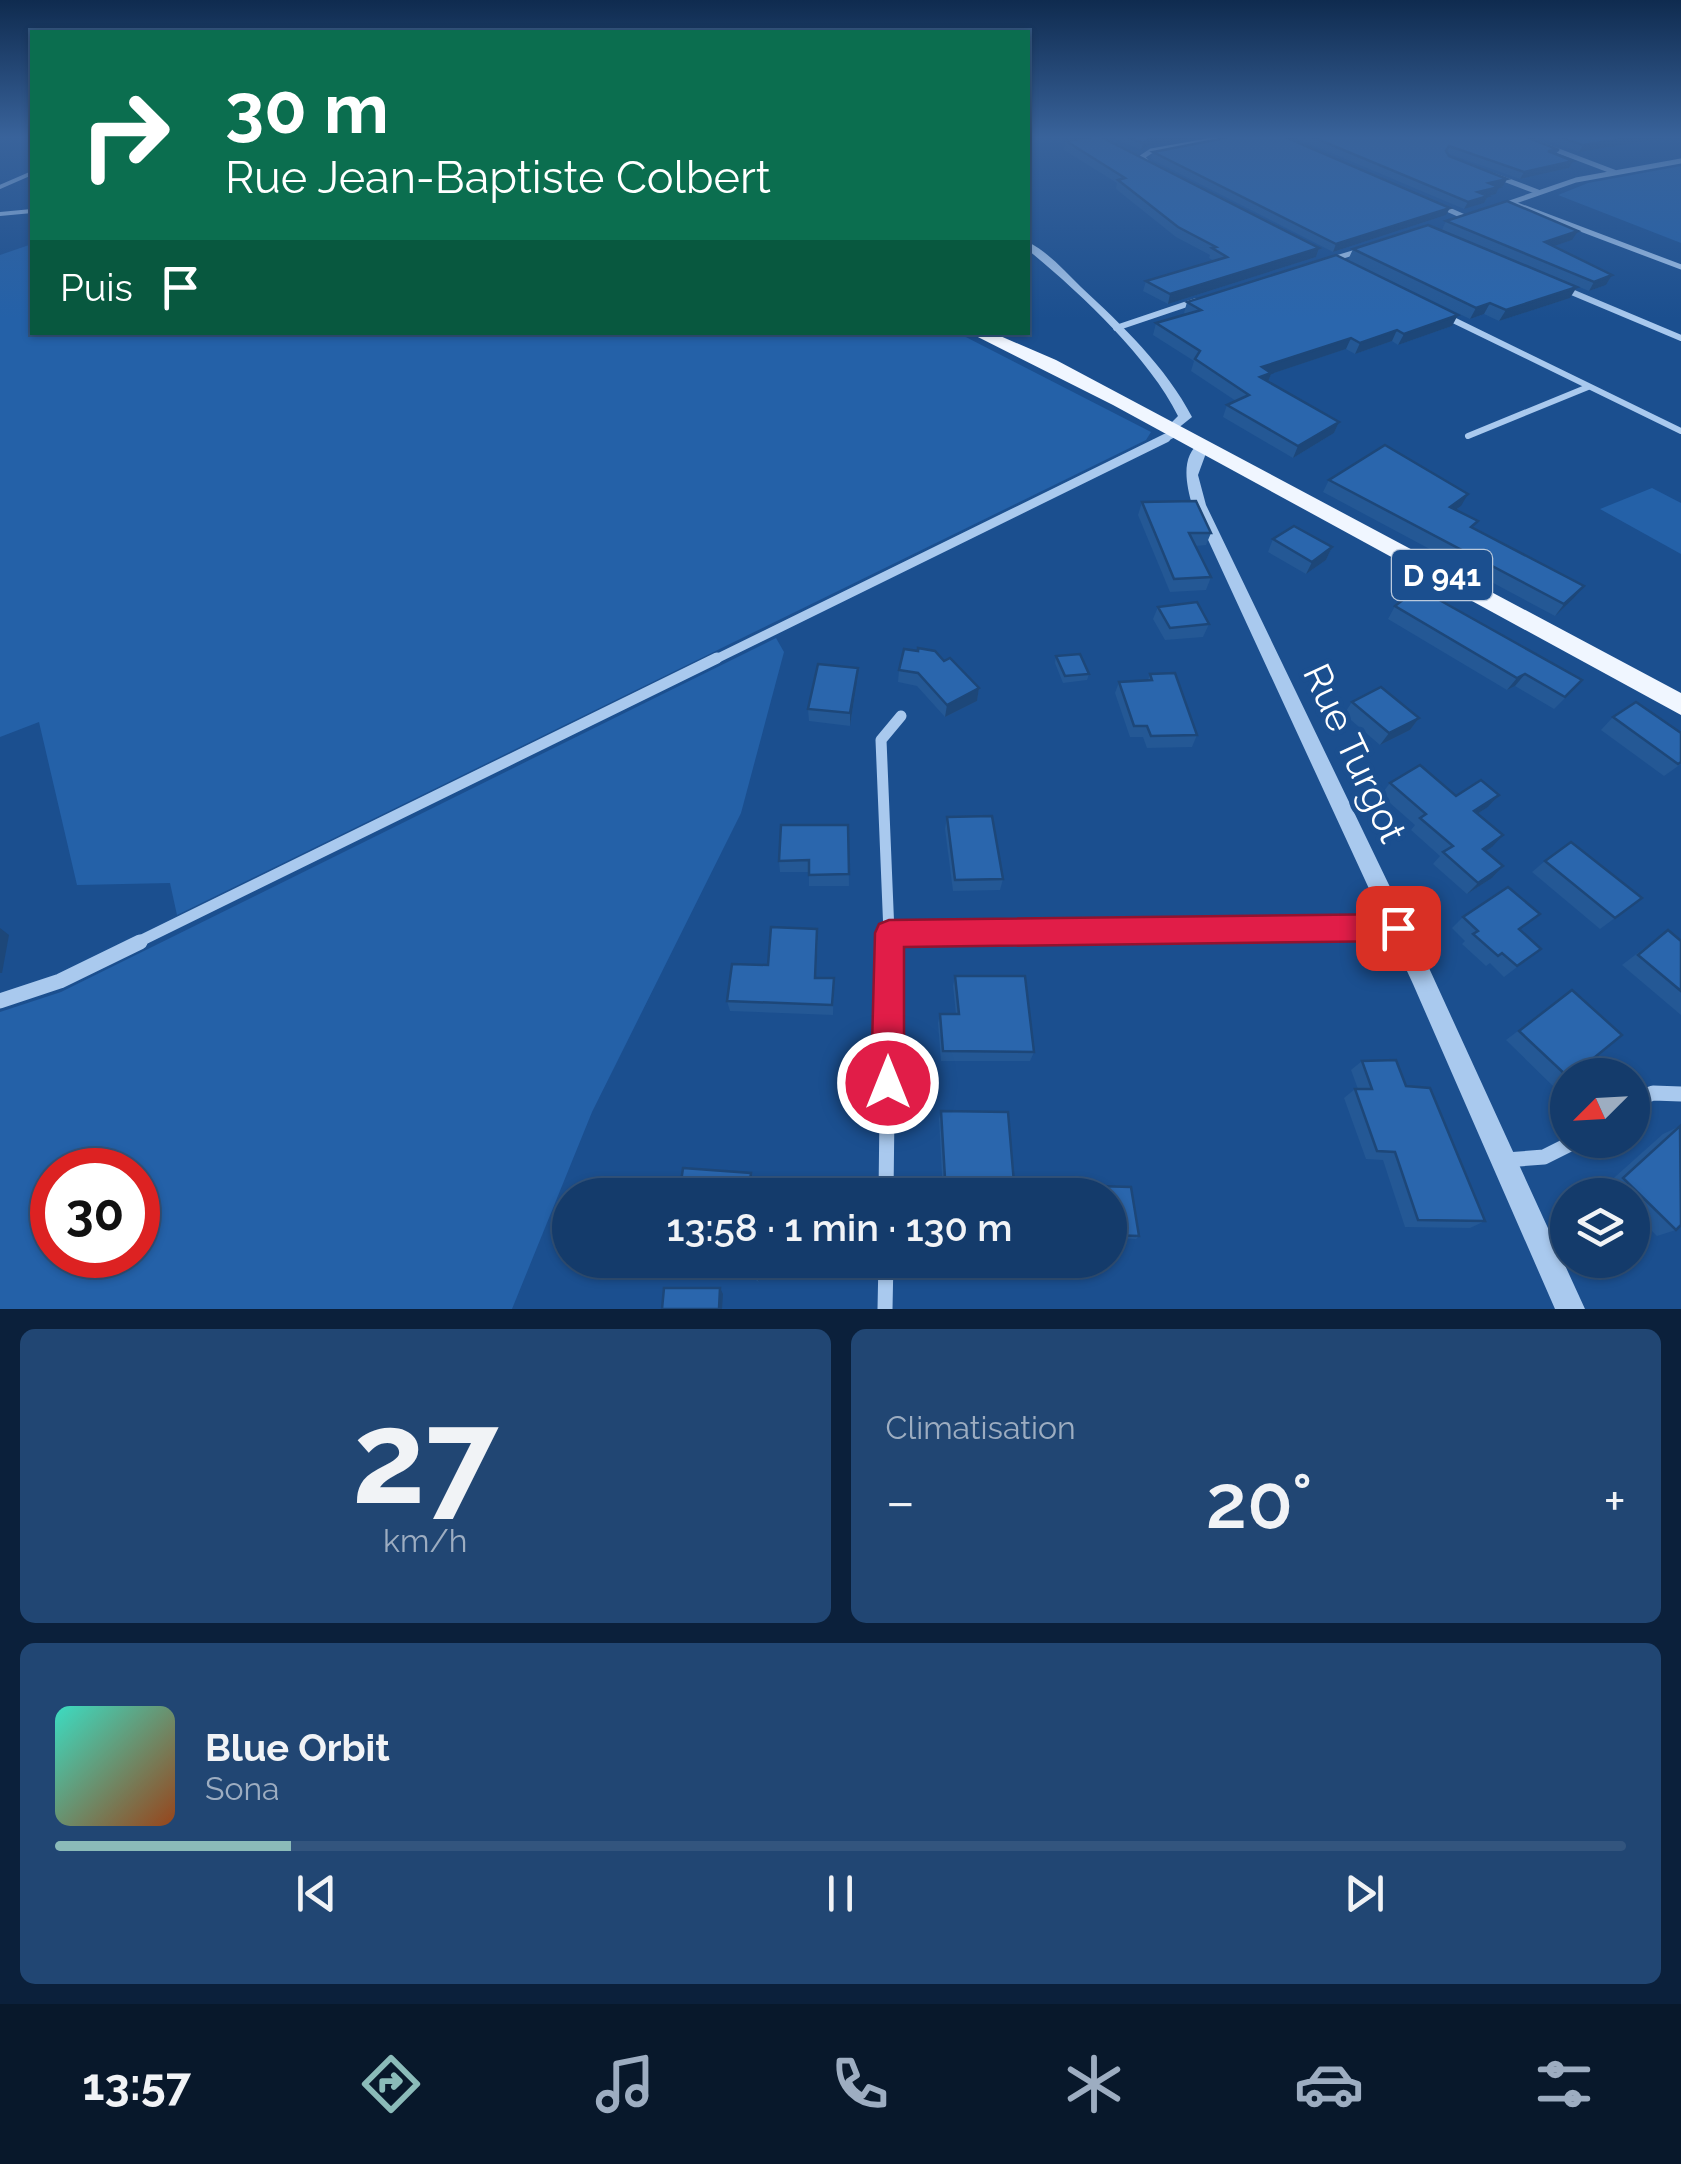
<!DOCTYPE html>
<html lang="fr">
<meta charset="utf-8">
<style>
:root{--surface:#143b6b;--page:#214673;--text:#f1f3f6;--muted:#9dadc1;--line:#33557e;--accent:#8bbbb9}
body{margin:0;font-family:Raleway,sans-serif;background:var(--page);color:var(--text);height:100vh;display:flex;flex-direction:column;font-size:38px;white-space:nowrap}
*{box-sizing:border-box;margin:0}
p{font-size:32px;color:var(--muted)}
.icon{flex:none;width:55px;height:55px;fill:none;stroke:currentColor;stroke-width:2;stroke-linecap:round;stroke-linejoin:round}
.map{position:relative;height:1309px;overflow:hidden}
.sheet{display:flex;flex-direction:column;gap:20px;padding:20px;background:#0b203b;flex:1}
.sheet>*{flex:none}
.guide{position:absolute;left:30px;top:30px;width:1000px;height:305px;border-radius:0px;box-shadow:0 2px 8px #0004,0 0 0 2px var(--line);background:#0b6e4f;color:#fff;overflow:hidden}
.needle{width:65px;rotate:246deg}
.buttons{position:absolute;left:1550px;top:1058px;display:grid;gap:20px}
.buttons a{display:grid;place-items:center;width:100px;height:100px;border-radius:50%;background:var(--surface);box-shadow:0 2px 8px #0004,0 0 0 2px var(--line);font-size:50px}
.speed{position:absolute;left:30px;top:1148px;display:flex;gap:20px;font-size:50px;font-weight:700;text-align:center}
.speed>*{display:grid;place-content:center;width:130px;height:130px;border-radius:50%;background:var(--surface);box-shadow:0 2px 8px #0004,0 0 0 2px var(--line);line-height:1}
.speed .limit{border:15px solid #d22;background:#fff;color:#111}
.pin{position:absolute;display:grid;place-items:center;width:85px;height:85px;color:#fff;margin:-42px;border-radius:20px;box-shadow:0 5px 15px #0006}
.me{position:absolute;width:110px;margin:-55px;rotate:0deg;stroke-linejoin:round;filter:drop-shadow(0 0 8px #0008)}
.turn{display:flex;align-items:center;gap:35px;height:210px;padding:0 30px;font-size:45px}
.turn .icon{width:130px;height:130px;stroke-width:2.5}
.turn b{display:block;font-size:70px;line-height:85px}
.then{display:flex;align-items:center;height:95px;padding:0 30px;background:#0003;gap:20px;font-size:38px}
.big{font-size:75px;font-weight:600;line-height:1.1}
.sheet .card{flex:1;display:flex;flex-direction:column;justify-content:center;gap:15px;min-width:0;padding:0 35px;border-radius:15px;background:var(--page)}
.sheet .dial{align-items:center;gap:0}
.dial b{font-size:130px;line-height:1}
.song{display:flex;align-items:center;gap:30px}
.cover{width:120px;height:120px;border-radius:15px;background:linear-gradient(135deg,hsl(170 70% 55%),hsl(20 70% 35%))}
.played{height:10px;border-radius:5px;background:linear-gradient(90deg,var(--accent) 15%,var(--line) 15%)}
.keys{display:flex;justify-content:space-around;direction:ltr}
.heat{display:flex;justify-content:space-between;align-items:center;font-size:55px;direction:ltr}
.sheet .tiles{flex:1;display:grid;gap:20px;grid-template-columns:1fr 1fr}
.card:last-child{grid-column:span 2}
.trip{position:absolute;left:552px;top:1178px;width:575px;height:100px;border-radius:50px;background:var(--surface);box-shadow:0 2px 8px #0004,0 0 0 2px var(--line);font-weight:600;line-height:100px;text-align:center}
.menu{display:flex;height:160px;justify-content:space-around;align-items:center;background:#08182b;color:var(--muted)}
.menu .icon{width:70px;height:70px}
.menu .active{color:var(--accent)}
.menu b{font-size:45px;color:var(--text)}
.map>svg:first-child{display:block}
</style>
<div class="map">
<svg width="1681" height="1309" viewBox="0 0 1681 1309">
<rect width="100%" height="100%" fill="#1b4f8f"/>
<g fill="#2461a8" fill-rule="evenodd">
<polygon points="1681,166 1681,243 1558,195 1588,183"/>
<polygon points="32,244 32,332 958,333 1151,432 1146,440 177,915 170,883 77,885 39,722 0,737 0,255"/>
<polygon points="1652,488 1681,503 1681,554 1600,509"/>
<path d="M776 638 784 652 741 813 592 1112 512 1309H0V1012L61 992ZM138 1170V1255H52V1170Z"/>
</g>
<g fill="none" stroke-linecap="round" stroke-linejoin="round">
<g stroke="#a9c9ee" stroke-width="4">
<polyline points="0,187 32,173"/>
<polyline points="0,214 32,211"/>
</g>
<g stroke="#a9c9ee" stroke-width="5">
<polyline points="1519,136 1614,172"/>
<polyline points="1150,165 1142,157 1151,151 1236,136"/>
<polyline points="1493,175 1538,192"/>
<polyline points="1512,203 1681,267"/>
<polyline points="1440,206 1467,218"/>
<polyline points="1498,207 1576,180 1681,161"/>
<polyline points="1326,261 1363,250"/>
</g>
<g stroke="#a9c9ee" stroke-width="6">
<polyline points="1562,288 1681,338"/>
<polyline points="1445,316 1681,431"/>
<polyline points="1116,328 1196,301"/>
<polyline points="1468,436 1588,387"/>
<polyline points="1161,441 1178,432"/>
</g>
<polyline stroke="#a9c9ee" stroke-width="9" points="712,661 1166,438"/>
<g stroke="#a9c9ee" stroke-width="11">
<polyline points="889,933 881,740 901,716"/>
<polyline points="134,944 717,658"/>
<polyline points="889,944 889,933 1397,928"/>
</g>
<g stroke="#a9c9ee" stroke-width="15">
<polyline points="0,1001 60,981 140,942"/>
<polyline points="1632,1101 1653,1093 1681,1094"/>
<polyline points="1506,1160 1544,1157 1578,1140"/>
<polyline points="886,1195 889,942"/>
<polyline points="885,1309 886,1260"/>
</g>
<g fill="#a9c9ee" fill-rule="evenodd">
<path d="M1028 242C1048 252 1065 271 1081 287 1122 325 1166 367 1192 417L1172 433 1165 429 1178 416C1149 357 1078 291 1028 250Z"/>
<path d="M1202 441 1209 445 1198 475 1206 505 1429 968 1585 1309H1555L1413 984 1192 505C1186 483 1180 455 1202 441Z"/>
</g>
<polygon fill="#f0f6ff" fill-rule="evenodd" points="968,332 991,332 1056,360 1681,693 1681,715 1113,405"/>
</g>
<g fill="#245895">
<polygon points="1118,136 1204,136 1150,145 1141,150 1118,140"/>
<polygon points="1291,136 1524,136 1559,150 1556,154 1569,168 1520,179 1447,153 1449,156 1507,179 1503,186 1499,187 1496,194 1488,196 1484,203 1464,209"/>
<polygon points="1534,136 1678,136 1579,152"/>
<polygon points="1066,141 1319,248 1316,257 1168,304 1143,291 1146,281 1214,261 1209,258 1210,255 1176,237 1116,189 1117,183 1064,150"/>
<polygon points="1153,152 1446,215 1333,252 1151,159"/>
<polygon points="1446,221 1572,240 1554,246 1612,275 1606,285 1589,291 1442,230"/>
<polygon points="1353,249 1570,298 1499,321 1484,314 1470,319 1348,260"/>
<polygon points="1187,302 1452,326 1398,345 1392,341 1355,354 1346,349 1271,374 1268,381 1339,422 1334,433 1293,458 1223,417 1227,405 1236,401 1191,371 1194,361 1153,335 1156,323 1186,314 1184,313"/>
<polygon points="1329,480 1461,506 1456,510 1473,529 1584,586 1574,598 1555,616 1323,492"/>
<polygon points="1142,502 1211,533 1206,545 1195,546 1211,577 1206,590 1170,592 1138,515"/>
<polygon points="1273,539 1332,547 1326,560 1306,574 1268,552"/>
<polygon points="1395,606 1571,692 1554,709 1515,686 1507,690 1388,619"/>
<polygon points="1158,607 1209,624 1203,637 1165,640 1153,619"/>
<polygon points="1056,656 1089,674 1087,680 1063,683 1055,663"/>
<polygon points="944,661 979,688 977,701 945,717 917,686 898,682 899,670"/>
<polygon points="858,668 857,680 850,726 809,721 808,709"/>
<polygon points="1150,674 1197,735 1192,747 1147,748 1143,737 1130,737 1115,693 1119,682 1148,680"/>
<polygon points="1352,702 1419,718 1410,730 1380,745 1344,714"/>
<polygon points="1613,717 1681,764 1664,776 1601,730"/>
<polygon points="1390,783 1456,796 1499,795 1488,807 1477,814 1492,847 1485,851 1503,866 1492,878 1467,894 1433,864 1440,856 1411,830 1415,825 1381,795"/>
<polygon points="947,817 1003,879 1000,890 953,891 945,829"/>
<polygon points="848,825 849,886 809,886 809,872 780,872 779,861"/>
<polygon points="1545,861 1642,898 1600,929 1532,872"/>
<polygon points="1463,917 1541,949 1504,977 1490,963 1486,966 1462,944 1465,941 1452,928"/>
<polygon points="1668,930 1681,941 1681,1015 1622,965"/>
<polygon points="818,940 816,978 834,978 833,1015 730,1011 727,1001 768,965"/>
<polygon points="955,976 1034,1052 1030,1061 941,1061 938,1023 940,1014 956,1014 953,986"/>
<polygon points="1572,990 1568,1079 1554,1087 1506,1040"/>
<polygon points="1362,1061 1406,1086 1485,1221 1470,1228 1405,1227 1383,1160 1366,1159 1344,1098 1355,1089 1358,1089 1351,1070"/>
<polygon points="941,1111 1015,1195 943,1195 939,1119"/>
<polygon points="1680,1126 1676,1230 1657,1236 1632,1211 1632,1195 1616,1195 1606,1185 1663,1134"/>
<polygon points="1097,1186 1131,1187 1139,1236 1136,1239 1110,1238 1110,1195 1095,1195 1094,1190"/>
<polygon points="723,1260 761,1260 759,1282"/>
</g>
<g fill="#1d4779">
<polygon points="1164,136 1204,136 1150,145 1141,150 1143,143 1151,138"/>
<polygon points="1640,136 1678,136 1579,152 1583,145"/>
<polygon points="1573,161 1569,168 1520,179 1524,172"/>
<polygon points="1507,179 1503,186 1499,187 1496,194 1488,196 1484,203 1464,209 1468,202 1489,183"/>
<polygon points="1450,208 1446,215 1333,252 1336,244"/>
<polygon points="1578,231 1572,240 1540,251 1545,242"/>
<polygon points="1319,248 1316,257 1168,304 1170,294"/>
<polygon points="1612,275 1606,285 1589,291 1594,282"/>
<polygon points="1577,287 1570,298 1499,321 1506,310"/>
<polygon points="1490,303 1484,314 1470,319 1476,308"/>
<polygon points="1458,315 1452,326 1398,345 1404,334"/>
<polygon points="1397,330 1392,341 1355,354 1360,343"/>
<polygon points="1351,338 1346,349 1271,374 1267,384 1255,388 1262,367"/>
<polygon points="1339,422 1334,433 1293,458 1298,446"/>
<polygon points="1468,494 1461,506 1443,519 1450,507"/>
<polygon points="1332,547 1326,560 1306,574 1312,562"/>
<polygon points="1584,586 1574,598 1555,616 1564,604"/>
<polygon points="858,668 857,680 850,726 850,713"/>
<polygon points="1525,674 1515,686 1507,690 1517,678"/>
<polygon points="979,688 977,701 945,717 947,705"/>
<polygon points="1419,718 1410,730 1380,745 1389,733"/>
<polygon points="1499,795 1488,807 1463,823 1474,811"/>
<polygon points="1503,835 1492,847 1471,861 1483,849"/>
<polygon points="1503,866 1492,878 1467,894 1478,883"/>
<polygon points="0,928 9,935 2,973 0,973"/>
<polygon points="751,1173 753,1180 751,1195 748,1195"/>
<polygon points="759,1260 761,1260 759,1282 757,1277"/>
<polygon points="720,1288 723,1294 722,1309 719,1309"/>
</g>
<g fill="#2a66ad" stroke="#1d4779" stroke-width="2.5">
<polygon points="1099,136 1319,248 1170,294 1146,281 1227,257 1212,248 1216,247 1178,227 1118,180 1125,178 1066,141"/>
<polygon points="1125,136 1164,136 1151,138 1143,143"/>
<polygon points="1235,136 1283,136 1450,208 1336,244 1153,152"/>
<polygon points="1310,136 1524,136 1559,150 1548,151 1573,161 1524,172 1449,146 1446,151 1449,156 1507,179 1489,183 1499,187 1478,192 1488,196 1468,202"/>
<polygon points="1557,136 1640,136 1583,145"/>
<polygon points="1507,201 1578,231 1545,242 1612,275 1594,282 1446,221"/>
<polygon points="1428,225 1577,287 1506,310 1490,303 1476,308 1353,249"/>
<polygon points="1336,255 1458,315 1404,334 1397,330 1360,343 1351,338 1262,367 1271,373 1260,377 1339,422 1298,446 1227,405 1249,395 1195,359 1200,351 1156,323 1201,310 1187,302"/>
<polygon points="1385,445 1468,494 1450,507 1478,521 1471,527 1584,586 1564,604 1329,480"/>
<polygon points="1196,501 1211,533 1189,533 1211,577 1174,579 1142,502"/>
<polygon points="1294,526 1332,547 1312,562 1273,539"/>
<polygon points="1418,588 1582,680 1565,697 1525,674 1517,678 1395,606"/>
<polygon points="1197,602 1209,624 1170,628 1158,607"/>
<polygon points="918,648 935,651 944,661 950,658 979,688 947,705 918,673 899,670 904,649 918,651"/>
<polygon points="1080,654 1089,674 1065,676 1056,656"/>
<polygon points="818,664 858,668 850,713 808,709"/>
<polygon points="1175,673 1197,735 1151,736 1147,726 1134,726 1119,682 1152,680 1150,674"/>
<polygon points="1381,687 1419,718 1389,733 1352,702"/>
<polygon points="1636,702 1681,733 1681,762 1678,764 1613,717"/>
<polygon points="1420,765 1456,796 1481,780 1499,795 1474,811 1503,835 1483,849 1503,866 1478,883 1443,852 1453,846 1420,818 1426,814 1390,783"/>
<polygon points="992,816 1003,879 955,880 947,817"/>
<polygon points="781,825 848,825 849,874 809,875 809,860 779,861"/>
<polygon points="1571,842 1642,898 1615,918 1545,861"/>
<polygon points="1508,887 1540,914 1519,929 1541,949 1517,966 1502,953 1498,956 1473,934 1478,931 1463,917"/>
<polygon points="771,927 817,929 815,978 834,978 832,1005 727,1001 732,964 768,965"/>
<polygon points="1668,930 1681,941 1681,991 1638,955"/>
<polygon points="955,976 1025,976 1034,1052 943,1051 940,1014 959,1014"/>
<polygon points="1572,990 1622,1035 1573,1075 1568,1075 1568,1077 1519,1031"/>
<polygon points="1396,1060 1406,1086 1430,1088 1485,1221 1418,1220 1395,1152 1377,1151 1355,1089 1372,1089 1362,1061"/>
<polygon points="941,1111 1008,1112 1015,1195 946,1195"/>
<polygon points="1680,1126 1681,1225 1676,1230 1623,1178"/>
<polygon points="683,1168 751,1173 748,1195 679,1195"/>
<polygon points="1097,1186 1131,1187 1139,1236 1110,1235 1110,1195 1098,1195"/>
<polygon points="730,1260 759,1260 757,1277"/>
<polygon points="664,1288 720,1288 719,1309 662,1309"/>
</g>
<linearGradient id="sky" x2="0" y2="1"><stop stop-color="#0f2b4f"/><stop offset="0.43" stop-color="#39639b"/><stop offset="1" stop-color="#39639b" stop-opacity="0"/></linearGradient>
<rect width="1681" height="319" fill="url(#sky)"/>
<polygon fill="#e11d48" stroke="#92132f" stroke-width="2.5" points="1398,914 1408,918 1412,928 1408,937 1398,941 904,947 904,1083 899,1094 888,1099 876,1094 871,1083 875,933 879,924 889,920"/>
<g text-anchor="middle" dominant-baseline="central" stroke-width="10" stroke-linejoin="round" paint-order="stroke">
<rect fill="#1b4f8f" stroke="#bbcadd" stroke-width="2.5" x="1392" y="550" width="100" height="50" rx="8"/>
<g font-size="30" font-weight="bold" fill="#fff">
<text x="1442" y="575">D 941</text>
</g>
<g font-size="38" fill="#fff" stroke="#1b4f8f">
<text transform="translate(1355 753) rotate(65)">Rue Turgot</text>
</g>
</g>
</svg>
<div class="buttons">
<a><svg class="needle" viewBox="-14 -14 28 28"><path d="M0-13l5 13h-10z" fill="#e53935"/><path d="M0 13l5-13h-10z" fill="#9dadc1"/></svg></a>
<a><svg class="icon" aria-label="layers" viewBox="0 0 24 24"><path d="M12 4l9 5-9 5-9-5zM3 14l9 5 9-5"/></svg></a>
</div>
<div class="speed"><div class="limit">30</div></div>
<div class="pin" style="left:1398px;top:928px;background:#d93025"><svg class="icon" aria-label="arrive" viewBox="0 0 24 24"><path d="M6 21V4h12l-3 4 3 4H6"/></svg></div>
<svg class="me" style="left:888px;top:1083px" viewBox="-20 -20 40 40"><circle r="17" fill="#e11d48" stroke="#fff" stroke-width="3"/><path d="M0-11L8 9 0 5-8 9z" fill="#fff"/></svg>
<div class="trip">13:58 · 1 min · 130 m</div>
<div class="guide">
<div class="turn"><svg class="icon" aria-label="right" viewBox="0 0 24 24"><path d="M7 20v-9h11M14 6l5 5-5 5"/></svg><div><b>30 m</b>Rue Jean-Baptiste Colbert</div></div>
<div class="then">Puis<svg class="icon" aria-label="arrive" viewBox="0 0 24 24"><path d="M6 21V4h12l-3 4 3 4H6"/></svg></div>
</div>
</div>
<section class="sheet">
<div class="tiles">
<div class="card dial"><b>27</b><p>km/h</p></div>
<div class="card"><p>Climatisation</p>
<div class="heat"><a>−</a><b class="big">20°</b><a>+</a></div>
</div>
<div class="card">
<div class="song"><i class="cover"></i><div><b>Blue Orbit</b><p>Sona</p></div></div>
<div class="played"></div>
<div class="keys"><svg class="icon" aria-label="previous" viewBox="0 0 24 24"><path d="M18 5L8 12l10 7zM5 5v14"/></svg><svg class="icon" aria-label="pause" viewBox="0 0 24 24"><path d="M8 5v14M16 5v14"/></svg><svg class="icon" aria-label="next" viewBox="0 0 24 24"><path d="M6 5l10 7-10 7zM19 5v14"/></svg></div>
</div>
</div>
</section>
<nav class="menu">
<b>13:57</b>
<svg class="icon active" aria-label="directions" viewBox="0 0 24 24"><path d="M12 3l9 9-9 9-9-9zM9 14v-3h6M13 9l2 2-2 2"/></svg>
<svg class="icon" aria-label="music" viewBox="0 0 24 24"><path d="M9 18V5l10-2v13"/><circle cx="6" cy="18" r="3"/><circle cx="16" cy="16" r="3"/></svg>
<svg class="icon" aria-label="phone" viewBox="0 0 24 24"><path d="M5 4h4l2 5-3 2q2 4 5 5l2-3 5 2v4C11 20 4 13 5 4z"/></svg>
<svg class="icon" aria-label="climate" viewBox="0 0 24 24"><path d="M12 3v18M4 7l16 10M4 17L20 7"/></svg>
<svg class="icon" aria-label="car" viewBox="0 0 24 24"><path d="M5 17H2v-5l4-1 3-4h7l3 4 3 1v5h-3M9 17h6M6 11h13"/><circle cx="7" cy="17" r="2"/><circle cx="17" cy="17" r="2"/></svg>
<svg class="icon" aria-label="filters" viewBox="0 0 24 24"><path d="M4 7h16M4 17h16"/><circle cx="9" cy="7" r="2"/><circle cx="15" cy="17" r="2"/></svg>
</nav>
